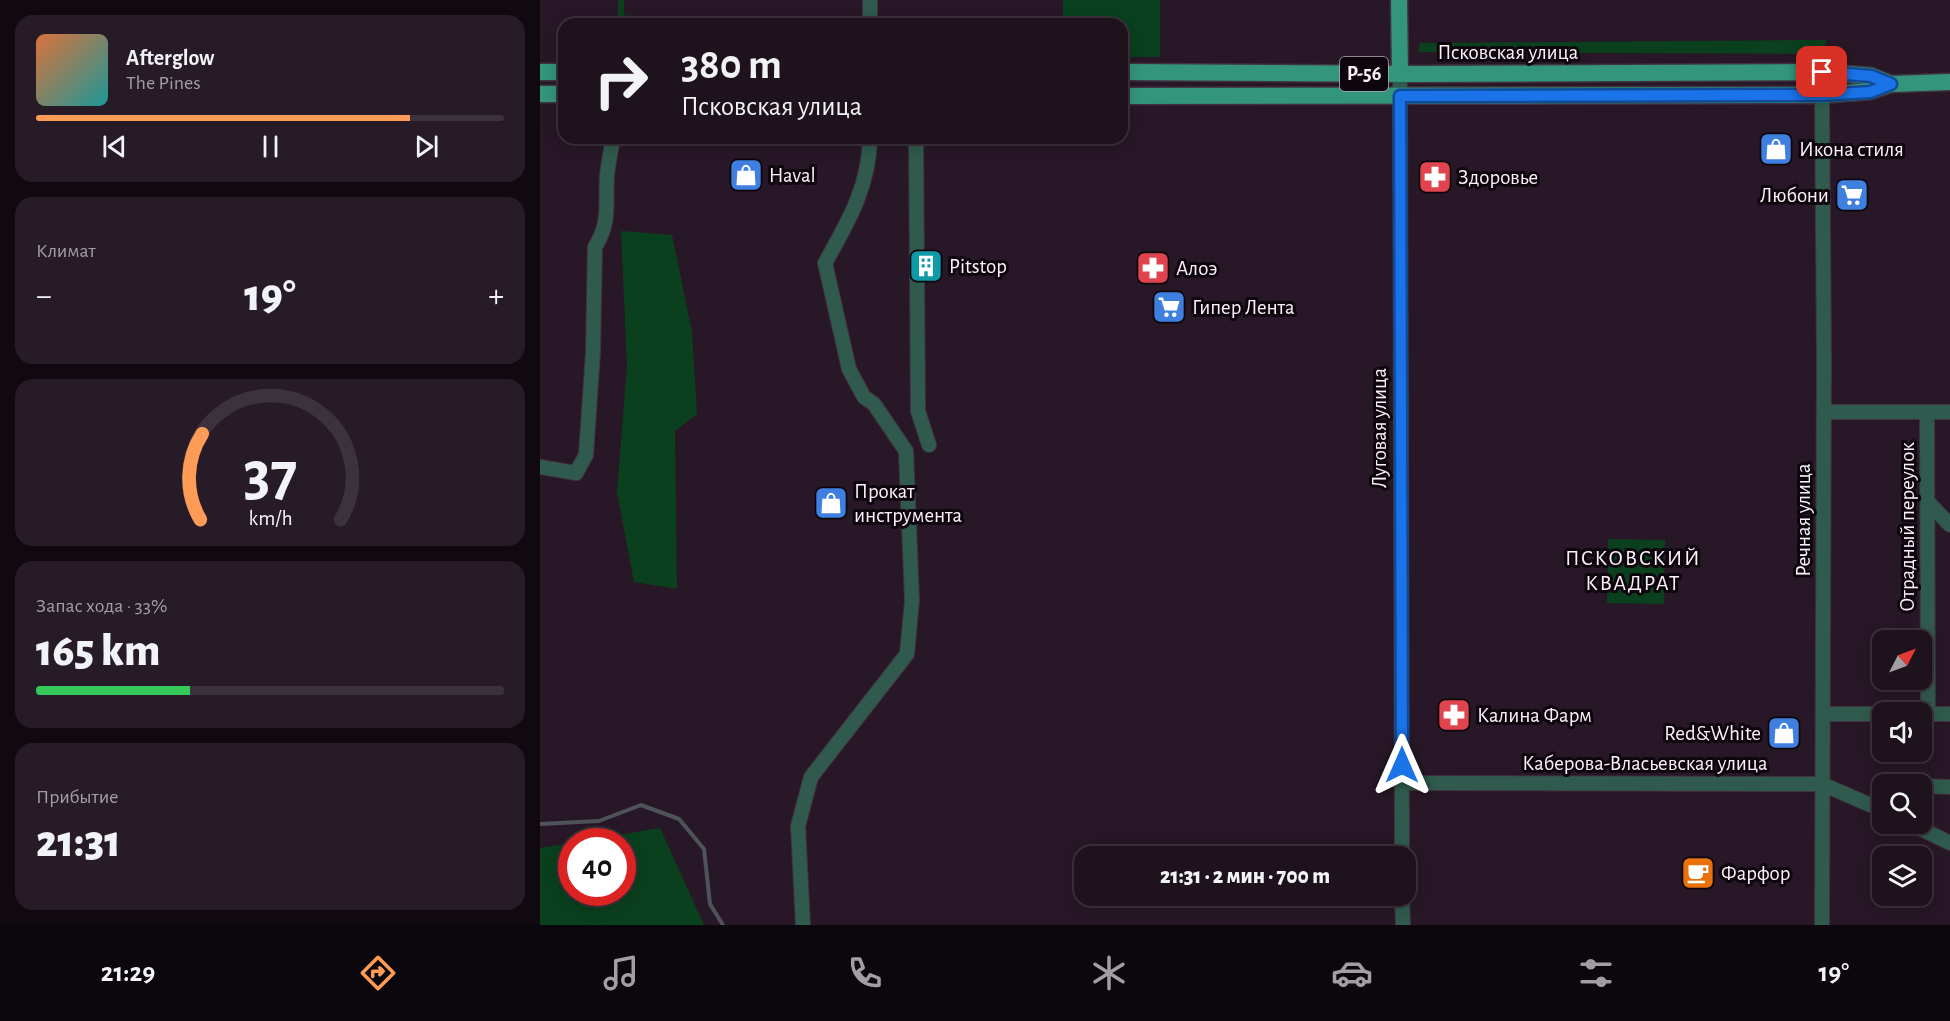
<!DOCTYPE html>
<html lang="ru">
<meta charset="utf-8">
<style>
:root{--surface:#1e121d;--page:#261b26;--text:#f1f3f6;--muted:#a19ea4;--line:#3c323b;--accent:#fe9c57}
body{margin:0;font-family:"Alegreya Sans",sans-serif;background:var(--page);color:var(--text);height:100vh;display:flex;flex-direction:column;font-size:22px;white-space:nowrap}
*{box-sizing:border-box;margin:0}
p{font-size:20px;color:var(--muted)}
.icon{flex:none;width:33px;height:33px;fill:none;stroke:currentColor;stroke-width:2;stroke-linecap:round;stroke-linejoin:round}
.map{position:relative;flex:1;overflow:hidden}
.details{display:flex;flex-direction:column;gap:15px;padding:15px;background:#100a10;width:540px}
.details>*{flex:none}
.hud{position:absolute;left:18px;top:18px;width:570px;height:126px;border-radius:18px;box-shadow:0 3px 15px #0003,0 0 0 2px var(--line);background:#1e121d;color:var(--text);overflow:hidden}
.needle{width:39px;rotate:48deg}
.controls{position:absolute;left:1332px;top:630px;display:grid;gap:12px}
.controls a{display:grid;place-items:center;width:60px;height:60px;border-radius:12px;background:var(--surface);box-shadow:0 3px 15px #0003,0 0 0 2px var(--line);font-size:30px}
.speed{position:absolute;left:18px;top:828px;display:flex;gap:12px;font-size:30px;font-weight:700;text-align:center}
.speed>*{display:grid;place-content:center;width:78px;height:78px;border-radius:50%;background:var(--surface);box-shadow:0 3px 15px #0003,0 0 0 2px var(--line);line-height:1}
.speed .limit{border:9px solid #d22;background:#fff;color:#111}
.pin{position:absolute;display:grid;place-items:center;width:51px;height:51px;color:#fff;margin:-26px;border-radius:12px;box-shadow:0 3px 9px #0006}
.me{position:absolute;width:66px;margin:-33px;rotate:0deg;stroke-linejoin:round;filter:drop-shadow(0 0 4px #0008)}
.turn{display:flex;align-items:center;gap:21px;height:126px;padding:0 24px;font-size:27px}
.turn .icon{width:78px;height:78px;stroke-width:2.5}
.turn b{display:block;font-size:42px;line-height:51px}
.big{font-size:45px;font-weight:800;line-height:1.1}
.details .widget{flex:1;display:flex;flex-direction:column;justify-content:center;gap:9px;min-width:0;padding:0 21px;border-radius:18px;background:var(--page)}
.details .dial{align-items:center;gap:0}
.dial svg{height:156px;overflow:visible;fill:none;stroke:var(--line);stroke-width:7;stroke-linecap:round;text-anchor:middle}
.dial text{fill:var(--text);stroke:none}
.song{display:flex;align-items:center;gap:18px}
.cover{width:72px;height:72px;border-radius:9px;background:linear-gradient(135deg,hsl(20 70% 55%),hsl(180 70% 35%))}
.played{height:6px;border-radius:3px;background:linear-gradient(90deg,var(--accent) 80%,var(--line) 80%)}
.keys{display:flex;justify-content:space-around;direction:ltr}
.heat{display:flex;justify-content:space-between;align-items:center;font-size:33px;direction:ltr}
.charge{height:9px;border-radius:4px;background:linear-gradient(90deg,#34c759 33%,var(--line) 0)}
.trip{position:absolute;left:534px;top:846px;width:342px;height:60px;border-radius:18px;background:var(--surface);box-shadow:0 3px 15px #0003,0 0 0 2px var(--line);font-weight:800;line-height:60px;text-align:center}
.dock{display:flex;height:96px;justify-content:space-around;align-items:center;background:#0c070c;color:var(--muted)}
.dock .icon{width:42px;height:42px}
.dock .active{color:var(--accent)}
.dock b{font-size:27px;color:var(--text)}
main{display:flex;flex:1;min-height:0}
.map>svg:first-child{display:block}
</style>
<main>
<section class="details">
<div class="widget">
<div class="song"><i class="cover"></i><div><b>Afterglow</b><p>The Pines</p></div></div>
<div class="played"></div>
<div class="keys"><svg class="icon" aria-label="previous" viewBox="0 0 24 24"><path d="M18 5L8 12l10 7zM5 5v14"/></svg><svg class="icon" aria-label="pause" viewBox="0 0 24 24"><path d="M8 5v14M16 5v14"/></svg><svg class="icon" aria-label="next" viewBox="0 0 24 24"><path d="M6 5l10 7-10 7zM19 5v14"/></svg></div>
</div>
<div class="widget"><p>Климат</p>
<div class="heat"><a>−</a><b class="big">19°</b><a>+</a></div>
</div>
<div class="widget dial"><svg viewBox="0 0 100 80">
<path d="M14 69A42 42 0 1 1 86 69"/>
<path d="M14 69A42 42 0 0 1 15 25" stroke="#fe9c57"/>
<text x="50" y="56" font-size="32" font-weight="700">37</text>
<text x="50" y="72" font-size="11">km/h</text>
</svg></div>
<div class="widget"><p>Запас хода · 33%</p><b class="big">165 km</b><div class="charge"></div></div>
<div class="widget"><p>Прибытие</p><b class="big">21:31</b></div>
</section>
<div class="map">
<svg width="1410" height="925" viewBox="0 0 1410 925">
<rect width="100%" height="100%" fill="#281827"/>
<g fill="#0a401d">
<polygon points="78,0 84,0 84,15 91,16 93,24 78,24"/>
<polygon points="523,0 620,0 620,57 582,57 582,24 523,24"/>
<polygon points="1287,40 1281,54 878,52 880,43"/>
<polygon points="81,231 132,235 152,332 157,414 135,431 137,589 94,582 77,492 87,366"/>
<polygon points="1068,539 1125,540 1124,604 1067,603"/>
<polygon points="120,828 164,925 0,925 0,848 31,843 32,892 82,892 82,842 40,841"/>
</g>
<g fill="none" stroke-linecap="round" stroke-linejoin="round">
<polyline stroke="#4d5359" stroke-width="4" points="0,824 59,821 101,805 139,819 164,849 170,904 183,925"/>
<defs>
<g id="minor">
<polyline points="330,0 330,24"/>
<polyline points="860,74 862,856"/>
<polyline points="1282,95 1284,360 1282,925"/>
<polyline points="376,138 378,411 389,445"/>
<polyline points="1284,412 1410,412"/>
<polyline points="1387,412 1388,714"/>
<path d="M0 467 36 473 46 455 53 352 55 247C71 221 65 205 67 176 68 164 71 151 73 138"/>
<polyline points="1388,502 1410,525"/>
<polyline points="1283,714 1342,714"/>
<polyline points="1382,714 1410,714"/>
<polyline points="862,783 1282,784 1342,810"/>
<polyline points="1382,786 1410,787"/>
<polyline points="1371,824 1410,843"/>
<polyline points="862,896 863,925"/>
<path d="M263 925 258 826 271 777 367 654 372 600 366 451 334 404 324 397 309 369 285 263C308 222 329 187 330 138"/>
</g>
<g id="major">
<polyline points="859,0 860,74"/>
<polyline points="0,72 24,72"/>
<polyline points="582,72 877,74 1283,72 1331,76 1351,84"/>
<polyline points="0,94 24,94"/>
<polyline points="582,96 1282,95 1330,91 1351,84 1410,82"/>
</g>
</defs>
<use href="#minor" stroke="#413240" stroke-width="16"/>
<use href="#major" stroke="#413240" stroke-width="19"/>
<use href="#minor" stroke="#305a4d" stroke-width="14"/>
<use href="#major" stroke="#33957b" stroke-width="16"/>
</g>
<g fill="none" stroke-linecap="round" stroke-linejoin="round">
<defs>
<polyline id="route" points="862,765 860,96 1282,95 1330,92 1351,84 1331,76 1282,72"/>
</defs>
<use href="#route" stroke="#114b97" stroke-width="15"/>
<use href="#route" stroke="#1a73e8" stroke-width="10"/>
</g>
<defs>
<symbol id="shop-square" viewBox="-11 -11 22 22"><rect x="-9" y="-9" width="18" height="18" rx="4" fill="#3f7fe0" stroke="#0d060c"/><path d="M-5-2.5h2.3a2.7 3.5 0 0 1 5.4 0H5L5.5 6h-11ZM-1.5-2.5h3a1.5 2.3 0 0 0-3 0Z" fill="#fff"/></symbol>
<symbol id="pharmacy-square" viewBox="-11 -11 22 22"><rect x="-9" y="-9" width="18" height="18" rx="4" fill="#e0444e" stroke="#0d060c"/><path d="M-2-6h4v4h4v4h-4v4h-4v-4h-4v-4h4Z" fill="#fff"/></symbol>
<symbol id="supermarket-square" viewBox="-11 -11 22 22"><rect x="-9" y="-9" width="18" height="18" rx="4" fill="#3f7fe0" stroke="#0d060c"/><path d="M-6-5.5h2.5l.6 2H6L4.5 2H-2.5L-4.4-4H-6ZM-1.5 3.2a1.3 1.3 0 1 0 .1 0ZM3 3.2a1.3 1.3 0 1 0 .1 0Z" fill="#fff"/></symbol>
<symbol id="building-square" viewBox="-11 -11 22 22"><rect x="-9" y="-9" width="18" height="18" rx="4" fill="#0f9aa8" stroke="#0d060c"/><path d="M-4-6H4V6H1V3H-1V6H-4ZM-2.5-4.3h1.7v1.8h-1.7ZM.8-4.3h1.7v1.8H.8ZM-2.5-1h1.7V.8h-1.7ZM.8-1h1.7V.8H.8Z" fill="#fff"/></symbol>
<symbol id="cafe-square" viewBox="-11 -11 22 22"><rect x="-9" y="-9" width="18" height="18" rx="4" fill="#e8710a" stroke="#0d060c"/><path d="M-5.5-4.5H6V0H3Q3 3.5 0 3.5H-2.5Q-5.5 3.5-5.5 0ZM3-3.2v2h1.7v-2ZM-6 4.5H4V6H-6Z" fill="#fff"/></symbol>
</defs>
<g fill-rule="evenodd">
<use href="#shop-square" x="1217" y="130" width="38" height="38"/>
<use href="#shop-square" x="187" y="156" width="38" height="38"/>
<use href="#pharmacy-square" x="876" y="158" width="38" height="38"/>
<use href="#supermarket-square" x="1293" y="176" width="38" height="38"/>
<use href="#building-square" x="367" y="247" width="38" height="38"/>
<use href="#pharmacy-square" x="594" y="249" width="38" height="38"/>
<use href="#supermarket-square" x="610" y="288" width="38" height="38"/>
<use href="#shop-square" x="272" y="484" width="38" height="38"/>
<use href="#pharmacy-square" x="895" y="696" width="38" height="38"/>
<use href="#shop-square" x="1225" y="714" width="38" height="38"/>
<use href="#cafe-square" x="1139" y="854" width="38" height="38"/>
</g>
<g text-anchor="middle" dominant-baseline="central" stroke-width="6" stroke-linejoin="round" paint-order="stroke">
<rect fill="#0d060c" stroke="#b4aab3" stroke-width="1.5" x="800" y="57" width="48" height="34" rx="4.5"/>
<g font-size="20" font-weight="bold" fill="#fcf1fb">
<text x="824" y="74">Р-56</text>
</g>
<g font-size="21" fill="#fcf1fb" stroke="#0d060c">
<text x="968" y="52">Псковская улица</text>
<text transform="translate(839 428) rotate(-90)">Луговая улица</text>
<text transform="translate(1263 520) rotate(-90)">Речная улица</text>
<text transform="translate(1367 527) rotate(-90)">Отрадный переулок</text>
<text x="1105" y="763">Каберова-Власьевская улица</text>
</g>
<g font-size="21" fill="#fcf1fb" stroke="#0d060c" text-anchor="start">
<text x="1259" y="149">Икона стиля</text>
<text x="229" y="175">Haval</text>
<text x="918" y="177">Здоровье</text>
<text x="1289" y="195" text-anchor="end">Любони</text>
<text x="409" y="266">Pitstop</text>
<text x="636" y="268">Алоэ</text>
<text x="652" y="307">Гипер Лента</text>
<text x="314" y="491">Прокат<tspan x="314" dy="24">инструмента</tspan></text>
<text x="937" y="715">Калина Фарм</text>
<text x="1221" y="733" text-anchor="end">Red&amp;White</text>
<text x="1181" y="873">Фарфор</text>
</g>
<g font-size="22" letter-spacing="1.5" fill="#fcf1fb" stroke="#0d060c">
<text x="1093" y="558">ПСКОВСКИЙ<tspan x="1093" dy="25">КВАДРАТ</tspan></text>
</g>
</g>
</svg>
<div class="controls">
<a><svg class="needle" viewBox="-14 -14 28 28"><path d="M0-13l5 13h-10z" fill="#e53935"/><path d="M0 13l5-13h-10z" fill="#a19ea4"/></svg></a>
<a><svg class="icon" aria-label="sound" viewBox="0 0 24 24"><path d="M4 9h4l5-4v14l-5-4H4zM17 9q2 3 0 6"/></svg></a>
<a><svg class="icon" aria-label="search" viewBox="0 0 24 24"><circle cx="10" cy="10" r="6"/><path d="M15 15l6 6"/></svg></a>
<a><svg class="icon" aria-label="layers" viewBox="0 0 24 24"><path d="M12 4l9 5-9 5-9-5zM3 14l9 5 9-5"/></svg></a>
</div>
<div class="speed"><div class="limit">40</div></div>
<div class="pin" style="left:1282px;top:72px;background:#d93025"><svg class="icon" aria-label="arrive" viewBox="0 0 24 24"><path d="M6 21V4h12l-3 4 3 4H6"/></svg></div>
<svg class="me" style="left:862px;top:765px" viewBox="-20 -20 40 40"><path d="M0-17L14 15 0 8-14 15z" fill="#1a73e8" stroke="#fff" stroke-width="4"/></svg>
<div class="trip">21:31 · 2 мин · 700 m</div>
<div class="hud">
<div class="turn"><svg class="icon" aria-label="right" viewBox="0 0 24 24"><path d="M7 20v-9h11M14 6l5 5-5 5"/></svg><div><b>380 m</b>Псковская улица</div></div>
</div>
</div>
</main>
<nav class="dock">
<b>21:29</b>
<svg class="icon active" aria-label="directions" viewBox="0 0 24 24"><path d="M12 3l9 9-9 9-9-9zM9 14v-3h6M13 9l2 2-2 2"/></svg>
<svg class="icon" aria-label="music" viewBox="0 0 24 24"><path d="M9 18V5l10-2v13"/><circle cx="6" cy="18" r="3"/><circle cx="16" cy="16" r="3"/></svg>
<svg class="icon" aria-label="phone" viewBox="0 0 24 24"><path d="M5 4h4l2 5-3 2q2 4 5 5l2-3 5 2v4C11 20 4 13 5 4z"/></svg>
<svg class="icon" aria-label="climate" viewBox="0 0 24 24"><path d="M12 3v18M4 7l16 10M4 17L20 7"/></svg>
<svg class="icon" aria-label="car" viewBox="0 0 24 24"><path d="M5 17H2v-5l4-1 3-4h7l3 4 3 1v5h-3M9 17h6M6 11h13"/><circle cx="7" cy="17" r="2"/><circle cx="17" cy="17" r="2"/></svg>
<svg class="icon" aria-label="filters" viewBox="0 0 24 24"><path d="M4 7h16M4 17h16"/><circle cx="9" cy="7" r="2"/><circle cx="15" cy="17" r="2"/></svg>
<b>19°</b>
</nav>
